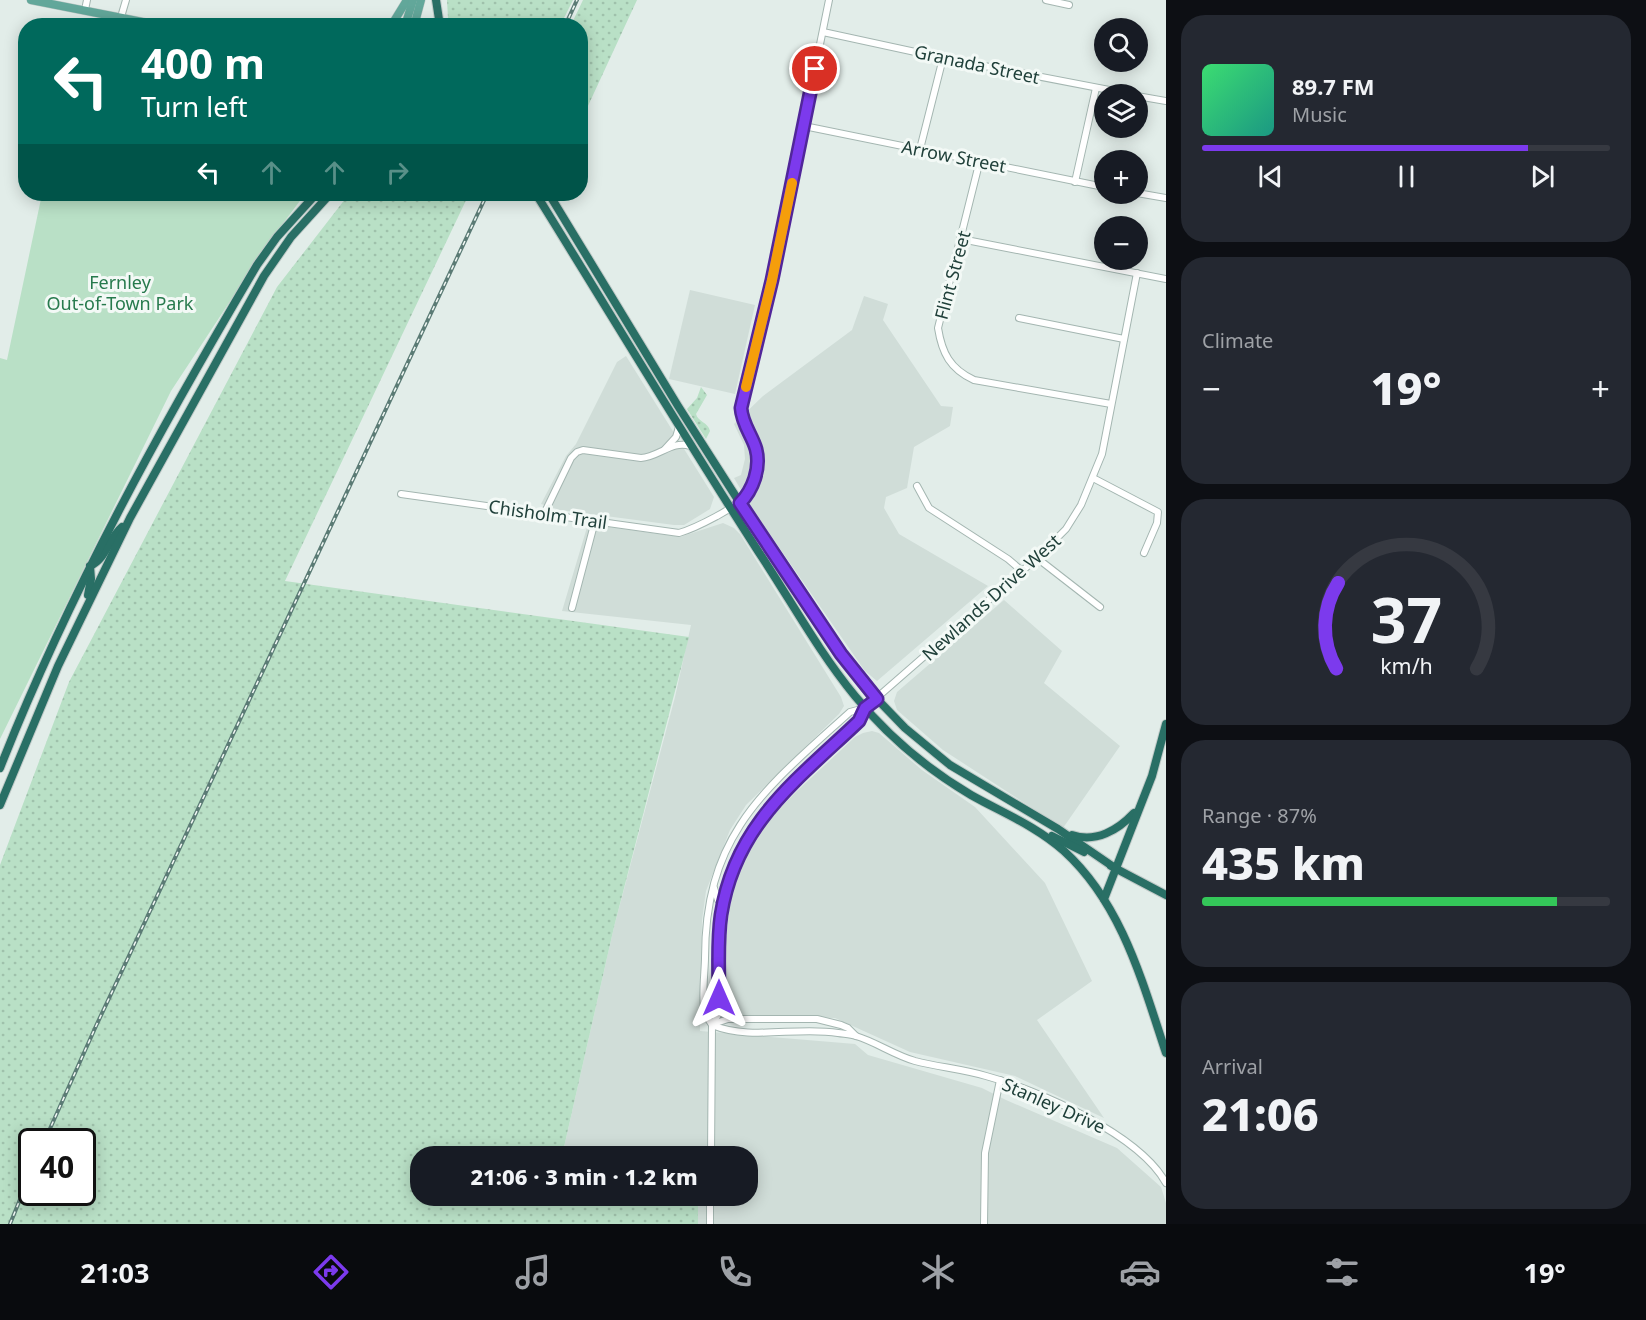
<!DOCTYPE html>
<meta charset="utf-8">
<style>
:root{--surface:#171b24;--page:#242831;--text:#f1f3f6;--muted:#9ea1a6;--line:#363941;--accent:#7c3aed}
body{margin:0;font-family:"Noto Sans",sans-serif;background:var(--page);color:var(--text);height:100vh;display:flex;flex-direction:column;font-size:22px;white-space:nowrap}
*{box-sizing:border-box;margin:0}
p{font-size:20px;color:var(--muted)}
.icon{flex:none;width:33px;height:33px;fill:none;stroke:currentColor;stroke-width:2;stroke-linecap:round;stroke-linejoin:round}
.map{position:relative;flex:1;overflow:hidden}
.side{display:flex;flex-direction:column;gap:15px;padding:15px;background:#0d0f14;width:480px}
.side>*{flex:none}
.banner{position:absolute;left:18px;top:18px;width:570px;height:183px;border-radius:24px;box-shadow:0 3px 15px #0003;background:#00695c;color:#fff;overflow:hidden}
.controls{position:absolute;left:1094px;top:18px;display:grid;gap:12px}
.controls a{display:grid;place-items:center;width:54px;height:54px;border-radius:50%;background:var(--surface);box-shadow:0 3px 15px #0003;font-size:30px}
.speed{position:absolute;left:18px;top:1128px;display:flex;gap:12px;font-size:30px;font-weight:700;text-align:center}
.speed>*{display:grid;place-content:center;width:78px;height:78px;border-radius:50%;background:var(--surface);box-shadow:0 3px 15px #0003;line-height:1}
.speed .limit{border:3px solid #111;border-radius:9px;background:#fff;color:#111}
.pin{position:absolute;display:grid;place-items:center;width:51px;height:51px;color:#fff;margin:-26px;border:3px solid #fff;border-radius:50%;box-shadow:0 2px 6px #0007}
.me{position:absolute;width:66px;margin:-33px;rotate:0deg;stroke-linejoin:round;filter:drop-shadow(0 0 4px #0008)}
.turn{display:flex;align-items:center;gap:21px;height:126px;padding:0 24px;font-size:27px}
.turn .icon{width:78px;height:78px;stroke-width:2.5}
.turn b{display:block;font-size:42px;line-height:51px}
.lanes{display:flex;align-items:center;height:57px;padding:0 24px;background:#0003;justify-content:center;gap:30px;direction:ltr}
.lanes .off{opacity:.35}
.big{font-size:45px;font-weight:800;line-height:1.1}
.side .card{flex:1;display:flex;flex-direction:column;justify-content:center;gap:9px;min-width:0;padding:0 21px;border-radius:24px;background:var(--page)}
.side .dial{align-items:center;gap:0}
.dial svg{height:156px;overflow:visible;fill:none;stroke:var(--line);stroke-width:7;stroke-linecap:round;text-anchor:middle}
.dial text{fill:var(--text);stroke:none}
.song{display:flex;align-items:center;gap:18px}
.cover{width:72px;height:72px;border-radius:9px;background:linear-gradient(135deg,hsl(140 70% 55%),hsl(170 70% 35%))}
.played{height:6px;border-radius:3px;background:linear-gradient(90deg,var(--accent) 80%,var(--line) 80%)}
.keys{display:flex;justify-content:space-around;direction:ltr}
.heat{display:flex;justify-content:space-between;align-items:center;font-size:33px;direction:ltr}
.charge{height:9px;border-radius:4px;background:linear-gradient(90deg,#34c759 87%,var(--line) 0)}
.trip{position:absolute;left:410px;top:1146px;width:348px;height:60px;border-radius:24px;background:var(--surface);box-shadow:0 3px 15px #0003;font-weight:800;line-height:60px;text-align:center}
.menu{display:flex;height:96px;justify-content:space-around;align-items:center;background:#090b0e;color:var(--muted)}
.menu .icon{width:42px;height:42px}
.menu .active{color:var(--accent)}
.menu b{font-size:27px;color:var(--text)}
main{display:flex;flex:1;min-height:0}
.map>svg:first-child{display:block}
</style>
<main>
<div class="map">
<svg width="1166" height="1224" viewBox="0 0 1166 1224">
<defs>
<pattern id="grass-dots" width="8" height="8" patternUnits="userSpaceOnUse" patternTransform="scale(1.5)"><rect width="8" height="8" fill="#b9e0c6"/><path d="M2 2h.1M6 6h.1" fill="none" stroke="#9fc1ab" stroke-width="1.8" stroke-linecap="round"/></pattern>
</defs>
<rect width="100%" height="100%" fill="#e2ede9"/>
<g fill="#d0ddd8">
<polygon points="690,290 755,305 735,394 669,379"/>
<polygon points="864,296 888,304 883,320 941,406 953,407 950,426 914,447 907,488 886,497 884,508 899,534 988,586 877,681 865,671 753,510 734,478 741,475 745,459 744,445 734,424 763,396 852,330"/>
<polygon points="626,356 714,497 710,509 684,525 674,525 560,510 541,504 566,456 576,444 617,362"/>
<polygon points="723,523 734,528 740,534 841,697 844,706 839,714 746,805 730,830 706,891 702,920 700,1031 855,1044 868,1055 982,1088 1006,1100 1117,1148 1161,1187 1166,1203 1166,1224 698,1224 698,1196 747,1196 747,1156 562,1156 614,927 675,697 691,625 562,611 588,524 680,537"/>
<polygon points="1004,600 1062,651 1044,683 1120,746 1063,828 943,750 897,710 894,701 897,692"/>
<polygon points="872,731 879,733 922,770 975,807 1045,883 1092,981 1037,1020 1104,1118 1015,1076 910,1052 835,1018 724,1016 726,939 731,894 734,882 745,854 764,824 797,791 855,737 863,733"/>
</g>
<g fill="url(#grass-dots)" fill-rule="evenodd">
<polygon points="447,0 573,0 560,26 451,25 448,18"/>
<polygon points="583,0 637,0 581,121 580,26 571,25"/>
<path d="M349 194H469L285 581 689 637 614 927 562 1156H420V1196H698V1224H0V865L69 682 277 287ZM32 1142H82V1192H32Z"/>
<path d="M701 387 707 395 696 414C698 422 708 422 710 431L706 439 687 409 697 398Z"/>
</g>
<polygon fill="#b9e0c6" points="42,194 305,194 267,245 171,391 0,739 0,358 7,360"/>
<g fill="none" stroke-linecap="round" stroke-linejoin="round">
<defs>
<g id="minor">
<polyline points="1046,0 1069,5"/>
<polyline points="85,10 87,0"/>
<polyline points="121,17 126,0"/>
<polyline points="823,32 943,58 1130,94"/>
<polyline points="1137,96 1166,101"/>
<polyline points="804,126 1104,187"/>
<polyline points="920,149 943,58"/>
<path d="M980 160 938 328C942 353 950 369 974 380L1111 404"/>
<polyline points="1075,182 1096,88"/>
<polyline points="1137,193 1166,198"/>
<polyline points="961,239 1166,279"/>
<polyline points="1019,318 1124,339"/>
<polyline points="665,449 676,437 679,427"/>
<polyline points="1093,478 1158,512 1157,523 1144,553"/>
<polyline points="917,486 929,508 1008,559 1022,571"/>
<path d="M401 494 679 533C693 529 704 523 717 516 745 501 761 486 757 451 755 437 742 425 741 408L772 280 829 0"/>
<path d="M544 514 571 458 577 452 583 450 641 458C659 457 672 440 690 446"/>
<polyline points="1037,558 1100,607"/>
<polyline points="572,608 595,521"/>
<polyline points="714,888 718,900 723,904"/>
<polyline points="713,1024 728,1019 817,1019 841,1025 848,1028 856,1036"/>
<path d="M712 1025C751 1041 797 1026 838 1033 844 1034 851 1034 856 1036 876 1042 894 1055 915 1061 938 1067 962 1069 986 1076 1038 1090 1139 1134 1166 1183"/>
<path d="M712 1025C710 1021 706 1017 705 1013 701 1003 705 970 705 958 705 833 765 789 850 712L865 708"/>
<path d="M711 1156 712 1025 719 1013C719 981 716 947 721 916 735 827 797 779 859 721L865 708 1037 558 1066 529 1081 505 1102 454 1137 273"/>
<polyline points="710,1224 710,1196"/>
<polyline points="984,1224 985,1153 1000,1080"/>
</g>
<g id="major">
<polyline points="31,0 163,26"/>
<polyline points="391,26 407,0"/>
<polyline points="405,26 413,0"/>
<polyline points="414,26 421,0"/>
</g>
<g id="highway">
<polyline points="436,0 440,26"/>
<path d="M536 194C610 313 682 433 758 551 790 599 818 651 855 696 887 735 927 769 971 795 1003 813 1036 826 1064 851 1122 904 1142 981 1166 1053"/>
<polyline points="549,194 678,406 740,503 841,654 877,699 905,728 950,765 1058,829 1115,868"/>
<path d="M90 566C107 558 108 539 122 527"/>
<polyline points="88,595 91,579 90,566"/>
<path d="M0 768C69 593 161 427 257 265L277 237 316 194"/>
<polyline points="0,805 58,666 130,518 264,276 291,237 330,194"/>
<path d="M1072 835C1096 843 1118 830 1134 813"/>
<polyline points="1052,836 1084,852"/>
<polyline points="1111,866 1166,895"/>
<polyline points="1104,899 1152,776 1166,724"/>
</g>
</defs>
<use href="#minor" stroke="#a4b6b1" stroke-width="8"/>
<use href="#major" stroke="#c1cac8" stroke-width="9"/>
<use href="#highway" stroke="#c1cac8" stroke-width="10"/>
<use href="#minor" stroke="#fff" stroke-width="6"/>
<use href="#major" stroke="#62a79a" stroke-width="8"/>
<use href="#highway" stroke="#296f65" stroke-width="8"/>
<defs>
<g id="rail">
<polyline points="565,26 577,0"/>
<polyline points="44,1142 96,1026 487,194"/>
<polyline points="10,1224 32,1170"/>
</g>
</defs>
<use href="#rail" stroke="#5b7b75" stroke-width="4"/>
<use href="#rail" stroke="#f3f9f6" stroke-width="1.5" stroke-dasharray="4.5" stroke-linecap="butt"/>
</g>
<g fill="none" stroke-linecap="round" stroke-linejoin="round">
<defs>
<path id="route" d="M719 998C719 970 717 942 721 915 735 824 797 780 859 721L865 708 877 699 841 654 740 503C753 490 761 468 756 449 752 435 742 424 741 408L772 280 815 69"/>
</defs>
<use href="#route" stroke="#51269a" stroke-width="15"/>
<use href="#route" stroke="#7c3aed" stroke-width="10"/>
<polyline stroke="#f59e0b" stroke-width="10" points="746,387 772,280 792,183"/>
</g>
<g text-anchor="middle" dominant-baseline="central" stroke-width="6" stroke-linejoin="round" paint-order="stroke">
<g font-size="18" fill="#20403a" stroke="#f3f9f6">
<text transform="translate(977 64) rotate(12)">Granada Street</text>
<text transform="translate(954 156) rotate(11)">Arrow Street</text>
<text transform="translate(952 275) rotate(-75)">Flint Street</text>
<text transform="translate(548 514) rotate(8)">Chisholm Trail</text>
<text transform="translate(991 597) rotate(-42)">Newlands Drive West</text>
<text transform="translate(1054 1105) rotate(24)">Stanley Drive</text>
</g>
<g font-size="18" fill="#277a4d" stroke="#f3f9f6">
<text x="120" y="282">Fernley<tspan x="120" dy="21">Out-of-Town Park</tspan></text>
</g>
</g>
</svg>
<div class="controls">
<a><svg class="icon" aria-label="search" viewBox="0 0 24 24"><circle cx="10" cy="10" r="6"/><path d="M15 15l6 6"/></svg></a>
<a><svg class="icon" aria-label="layers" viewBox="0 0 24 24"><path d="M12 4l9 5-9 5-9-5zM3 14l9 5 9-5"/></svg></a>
<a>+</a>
<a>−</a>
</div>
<div class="speed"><div class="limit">40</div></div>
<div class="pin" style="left:815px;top:69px;background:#d93025"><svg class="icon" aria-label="arrive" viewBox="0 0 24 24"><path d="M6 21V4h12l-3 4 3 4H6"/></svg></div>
<svg class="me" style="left:719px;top:998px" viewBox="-20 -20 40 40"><path d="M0-17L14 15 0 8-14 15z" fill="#7c3aed" stroke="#fff" stroke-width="4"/></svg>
<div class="trip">21:06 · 3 min · 1.2 km</div>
<div class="banner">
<div class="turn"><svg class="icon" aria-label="left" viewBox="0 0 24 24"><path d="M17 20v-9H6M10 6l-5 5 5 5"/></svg><div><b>400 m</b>Turn left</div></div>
<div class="lanes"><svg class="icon" aria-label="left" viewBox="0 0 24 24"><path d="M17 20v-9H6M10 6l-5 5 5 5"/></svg><svg class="icon off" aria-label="ahead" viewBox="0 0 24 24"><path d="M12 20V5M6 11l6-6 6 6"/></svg><svg class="icon off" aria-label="ahead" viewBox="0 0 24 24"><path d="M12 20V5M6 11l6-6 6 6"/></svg><svg class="icon off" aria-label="right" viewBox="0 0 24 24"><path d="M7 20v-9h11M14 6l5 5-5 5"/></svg></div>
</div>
</div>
<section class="side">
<div class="card">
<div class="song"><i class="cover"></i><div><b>89.7 FM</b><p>Music</p></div></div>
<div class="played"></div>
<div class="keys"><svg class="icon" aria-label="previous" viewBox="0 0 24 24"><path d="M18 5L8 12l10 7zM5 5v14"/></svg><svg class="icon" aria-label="pause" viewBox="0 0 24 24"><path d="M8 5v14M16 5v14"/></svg><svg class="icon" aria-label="next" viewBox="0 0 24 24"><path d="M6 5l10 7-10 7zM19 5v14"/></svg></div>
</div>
<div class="card"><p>Climate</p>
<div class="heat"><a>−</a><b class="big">19°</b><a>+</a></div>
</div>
<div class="card dial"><svg viewBox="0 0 100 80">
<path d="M14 69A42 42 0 1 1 86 69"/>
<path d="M14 69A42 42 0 0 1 15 25" stroke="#7c3aed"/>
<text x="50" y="56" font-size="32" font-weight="700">37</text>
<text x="50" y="72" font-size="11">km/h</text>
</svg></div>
<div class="card"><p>Range · 87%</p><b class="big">435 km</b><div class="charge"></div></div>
<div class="card"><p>Arrival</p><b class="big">21:06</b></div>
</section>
</main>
<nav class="menu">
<b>21:03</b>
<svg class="icon active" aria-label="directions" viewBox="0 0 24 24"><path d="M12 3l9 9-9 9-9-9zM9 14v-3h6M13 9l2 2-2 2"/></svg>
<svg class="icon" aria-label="music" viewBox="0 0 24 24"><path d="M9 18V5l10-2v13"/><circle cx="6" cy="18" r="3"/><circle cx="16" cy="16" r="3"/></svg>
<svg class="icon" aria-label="phone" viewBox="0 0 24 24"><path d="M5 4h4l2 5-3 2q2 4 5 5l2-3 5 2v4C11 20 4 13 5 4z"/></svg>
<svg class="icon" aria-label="climate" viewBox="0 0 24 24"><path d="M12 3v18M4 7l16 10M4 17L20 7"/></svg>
<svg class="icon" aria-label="car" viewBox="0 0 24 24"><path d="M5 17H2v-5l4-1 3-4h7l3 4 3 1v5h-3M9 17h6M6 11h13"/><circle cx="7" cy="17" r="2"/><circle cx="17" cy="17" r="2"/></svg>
<svg class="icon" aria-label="filters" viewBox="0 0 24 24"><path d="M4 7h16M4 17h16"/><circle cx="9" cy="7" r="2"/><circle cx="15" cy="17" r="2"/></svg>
<b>19°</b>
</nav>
